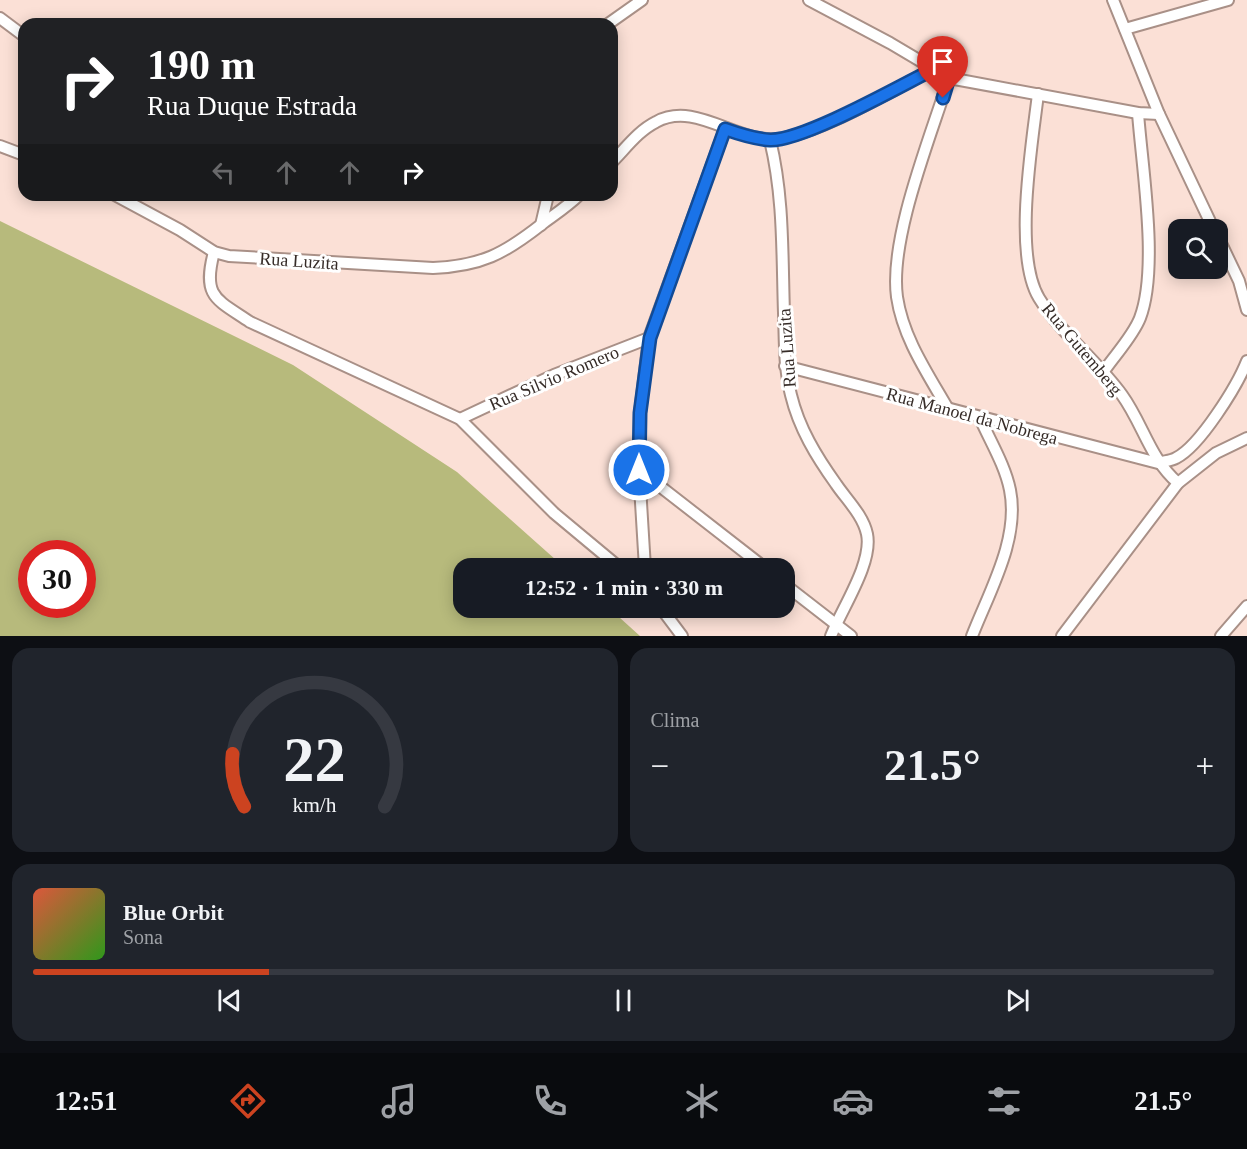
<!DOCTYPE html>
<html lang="pt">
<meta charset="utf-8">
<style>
:root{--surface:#171b24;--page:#20242c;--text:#f1f3f6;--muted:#9ea1a6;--line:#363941;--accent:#cc4320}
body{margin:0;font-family:"Times New Roman",serif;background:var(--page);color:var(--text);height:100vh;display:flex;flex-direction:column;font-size:22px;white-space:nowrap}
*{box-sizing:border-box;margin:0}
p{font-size:20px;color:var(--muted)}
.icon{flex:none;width:33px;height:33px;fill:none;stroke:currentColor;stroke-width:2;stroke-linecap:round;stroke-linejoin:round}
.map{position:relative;height:636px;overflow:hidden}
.sheet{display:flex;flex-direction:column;gap:12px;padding:12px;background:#0d0f14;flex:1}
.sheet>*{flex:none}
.top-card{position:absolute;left:18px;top:18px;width:600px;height:183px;border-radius:18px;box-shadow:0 3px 15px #0003;background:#202124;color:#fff;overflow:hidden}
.controls{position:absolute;left:1168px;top:219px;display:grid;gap:12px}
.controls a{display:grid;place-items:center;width:60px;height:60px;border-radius:12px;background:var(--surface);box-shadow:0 3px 15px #0003;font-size:30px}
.speed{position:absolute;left:18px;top:540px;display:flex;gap:12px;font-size:30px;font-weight:700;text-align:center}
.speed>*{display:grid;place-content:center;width:78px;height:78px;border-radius:50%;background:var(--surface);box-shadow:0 3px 15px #0003;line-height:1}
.speed .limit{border:9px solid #d22;background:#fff;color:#111}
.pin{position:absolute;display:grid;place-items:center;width:51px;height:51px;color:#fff;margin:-62px -26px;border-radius:50% 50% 50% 0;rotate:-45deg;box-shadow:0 0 6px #0007}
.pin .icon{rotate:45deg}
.me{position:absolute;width:66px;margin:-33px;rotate:0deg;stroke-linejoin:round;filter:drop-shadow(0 0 4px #0008)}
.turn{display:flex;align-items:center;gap:21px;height:126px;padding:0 30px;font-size:27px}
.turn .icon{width:78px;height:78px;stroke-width:2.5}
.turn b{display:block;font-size:42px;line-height:51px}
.lanes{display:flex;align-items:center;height:57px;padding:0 30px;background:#0003;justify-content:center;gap:30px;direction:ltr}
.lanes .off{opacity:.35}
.big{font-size:45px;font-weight:700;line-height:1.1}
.sheet .widget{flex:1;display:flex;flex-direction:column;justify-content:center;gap:9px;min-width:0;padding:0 21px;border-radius:18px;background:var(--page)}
.sheet .dial{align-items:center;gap:0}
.dial svg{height:156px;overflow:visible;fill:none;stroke:var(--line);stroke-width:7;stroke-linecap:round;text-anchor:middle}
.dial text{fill:var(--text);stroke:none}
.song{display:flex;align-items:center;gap:18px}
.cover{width:72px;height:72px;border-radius:9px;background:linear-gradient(135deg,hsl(10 70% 55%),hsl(110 70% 35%))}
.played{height:6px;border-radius:3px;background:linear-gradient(90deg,var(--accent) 20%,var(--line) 20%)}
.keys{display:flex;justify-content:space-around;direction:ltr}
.heat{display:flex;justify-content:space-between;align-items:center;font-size:33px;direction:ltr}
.sheet .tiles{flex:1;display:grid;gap:12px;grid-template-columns:1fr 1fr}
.widget:last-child{grid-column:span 2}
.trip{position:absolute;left:453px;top:558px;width:342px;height:60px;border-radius:18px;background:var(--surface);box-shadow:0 3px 15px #0003;font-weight:700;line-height:60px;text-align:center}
.dock{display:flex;height:96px;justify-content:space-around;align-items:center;background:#090b0e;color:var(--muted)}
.dock .icon{width:42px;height:42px}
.dock .on{color:var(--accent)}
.dock b{font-size:27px;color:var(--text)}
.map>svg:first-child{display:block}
</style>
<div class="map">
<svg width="1247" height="636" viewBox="0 0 1247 636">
<rect width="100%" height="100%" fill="#fbe0d6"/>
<path fill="#b7ba7c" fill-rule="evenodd" d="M0 221 293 365 457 472 565 568H464V608H609L640 636H0ZM32 554H82V604H32Z"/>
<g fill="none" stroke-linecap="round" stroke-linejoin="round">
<defs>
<g id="street">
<polyline points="809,0 890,43 949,78 1138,113 1159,114"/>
<polyline points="1113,0 1159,114 1214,230"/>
<polyline points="0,18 24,36"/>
<polyline points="608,24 642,0"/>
<polyline points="1125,29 1228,0"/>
<path d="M1038 94C1032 144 1013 255 1039 298 1061 334 1097 360 1122 395 1143 424 1150 459 1178 483"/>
<path d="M770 140C784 197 782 255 784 313 785 340 784 368 791 395 799 428 816 456 836 484 846 499 863 515 867 534 873 563 842 608 831 636"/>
<polyline points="0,146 24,155"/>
<path d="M612 162C626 148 638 131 656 122 697 99 741 148 784 138 834 126 888 92 934 69"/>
<path d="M115 195 180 230 214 252 229 256 433 268C481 266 504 254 542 224 554 215 568 206 579 195"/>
<polyline points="541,225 548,195"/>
<polyline points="1218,237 1239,281 1247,310"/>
<path d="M214 252C202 297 216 299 250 322L460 419 554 513 620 568"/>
<path d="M785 366 1158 463C1164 461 1171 461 1176 458 1200 446 1237 386 1247 361"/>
<path d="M1104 371C1115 355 1133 336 1140 318 1159 268 1142 168 1138 113"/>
<path d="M948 409C928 374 903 338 897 297 889 238 931 136 949 78"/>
<polyline points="460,419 554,375 649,338"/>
<polyline points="639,470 765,568"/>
<polyline points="645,568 639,470 640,413 649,338 725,129"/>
<polyline points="784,584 851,636"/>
<polyline points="661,608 682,636"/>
<path d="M972 636C989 592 1020 539 1010 490 1005 465 990 441 980 418"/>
<polyline points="1062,636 1178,483 1216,453 1247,438"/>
<polyline points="1221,636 1247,606"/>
</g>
</defs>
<use href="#street" stroke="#a99087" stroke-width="14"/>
<use href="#street" stroke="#fff" stroke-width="10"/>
</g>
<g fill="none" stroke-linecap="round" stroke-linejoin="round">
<defs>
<path id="route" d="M639 470 640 413 650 338 725 129C739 134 755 139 770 140 803 141 900 86 934 69L949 78 943 98"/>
</defs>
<use href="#route" stroke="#114b97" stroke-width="15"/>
<use href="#route" stroke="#1a73e8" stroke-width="10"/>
</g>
<g text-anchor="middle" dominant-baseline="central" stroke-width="6" stroke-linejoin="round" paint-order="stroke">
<g font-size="18" fill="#362c28" stroke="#fff">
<text transform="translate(299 261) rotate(4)">Rua Luzita</text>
<text transform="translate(787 348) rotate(-94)">Rua Luzita</text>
<text transform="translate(1082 349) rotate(50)">Rua Gutemberg</text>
<text transform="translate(554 378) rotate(-23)">Rua Silvio Romero</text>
<text transform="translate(972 416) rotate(15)">Rua Manoel da Nobrega</text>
</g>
</g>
</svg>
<div class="controls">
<a><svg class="icon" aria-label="search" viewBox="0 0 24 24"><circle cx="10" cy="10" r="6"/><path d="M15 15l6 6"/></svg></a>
</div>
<div class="speed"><div class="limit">30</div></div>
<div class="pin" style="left:943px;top:98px;background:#d93025"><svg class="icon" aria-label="arrive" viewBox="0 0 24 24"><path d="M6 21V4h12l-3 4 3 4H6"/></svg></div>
<svg class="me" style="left:639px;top:470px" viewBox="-20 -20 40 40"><circle r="17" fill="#1a73e8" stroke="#fff" stroke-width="3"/><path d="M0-11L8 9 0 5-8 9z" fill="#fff"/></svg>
<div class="trip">12:52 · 1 min · 330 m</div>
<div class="top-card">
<div class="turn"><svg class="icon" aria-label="right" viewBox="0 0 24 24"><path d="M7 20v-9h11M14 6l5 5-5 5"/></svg><div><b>190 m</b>Rua Duque Estrada</div></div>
<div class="lanes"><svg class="icon off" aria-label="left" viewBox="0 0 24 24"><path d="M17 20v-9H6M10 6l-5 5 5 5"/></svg><svg class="icon off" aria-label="ahead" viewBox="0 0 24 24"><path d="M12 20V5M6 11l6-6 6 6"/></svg><svg class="icon off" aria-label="ahead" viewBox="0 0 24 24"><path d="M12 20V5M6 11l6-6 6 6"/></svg><svg class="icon" aria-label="right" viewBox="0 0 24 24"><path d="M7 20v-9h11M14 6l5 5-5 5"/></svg></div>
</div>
</div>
<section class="sheet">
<div class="tiles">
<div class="widget dial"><svg viewBox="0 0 100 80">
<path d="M14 69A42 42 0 1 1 86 69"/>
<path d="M14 69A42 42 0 0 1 8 42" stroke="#cc4320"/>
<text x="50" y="56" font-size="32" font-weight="700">22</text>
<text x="50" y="72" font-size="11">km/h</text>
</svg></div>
<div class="widget"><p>Clima</p>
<div class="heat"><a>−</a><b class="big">21.5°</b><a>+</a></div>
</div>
<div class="widget">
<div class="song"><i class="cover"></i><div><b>Blue Orbit</b><p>Sona</p></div></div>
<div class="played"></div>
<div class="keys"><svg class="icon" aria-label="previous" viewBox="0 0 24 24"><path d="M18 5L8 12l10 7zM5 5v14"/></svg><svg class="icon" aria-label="pause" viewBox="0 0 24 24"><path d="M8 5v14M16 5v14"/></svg><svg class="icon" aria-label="next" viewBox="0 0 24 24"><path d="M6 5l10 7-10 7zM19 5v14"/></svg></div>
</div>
</div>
</section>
<nav class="dock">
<b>12:51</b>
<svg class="icon on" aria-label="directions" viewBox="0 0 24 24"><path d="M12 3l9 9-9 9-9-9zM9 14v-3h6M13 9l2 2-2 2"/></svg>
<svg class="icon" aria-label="music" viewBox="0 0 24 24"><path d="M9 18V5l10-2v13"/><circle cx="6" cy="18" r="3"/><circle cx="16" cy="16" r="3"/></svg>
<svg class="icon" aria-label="phone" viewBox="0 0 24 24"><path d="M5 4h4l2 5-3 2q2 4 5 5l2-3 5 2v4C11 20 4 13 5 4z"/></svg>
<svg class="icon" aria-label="climate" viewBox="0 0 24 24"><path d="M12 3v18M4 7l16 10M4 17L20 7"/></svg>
<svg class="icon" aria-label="car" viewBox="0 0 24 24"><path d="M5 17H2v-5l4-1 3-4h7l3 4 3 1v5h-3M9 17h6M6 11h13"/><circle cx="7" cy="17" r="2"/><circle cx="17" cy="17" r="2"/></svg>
<svg class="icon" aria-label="filters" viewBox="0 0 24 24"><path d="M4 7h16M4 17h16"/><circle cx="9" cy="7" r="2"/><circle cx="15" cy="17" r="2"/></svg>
<b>21.5°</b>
</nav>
